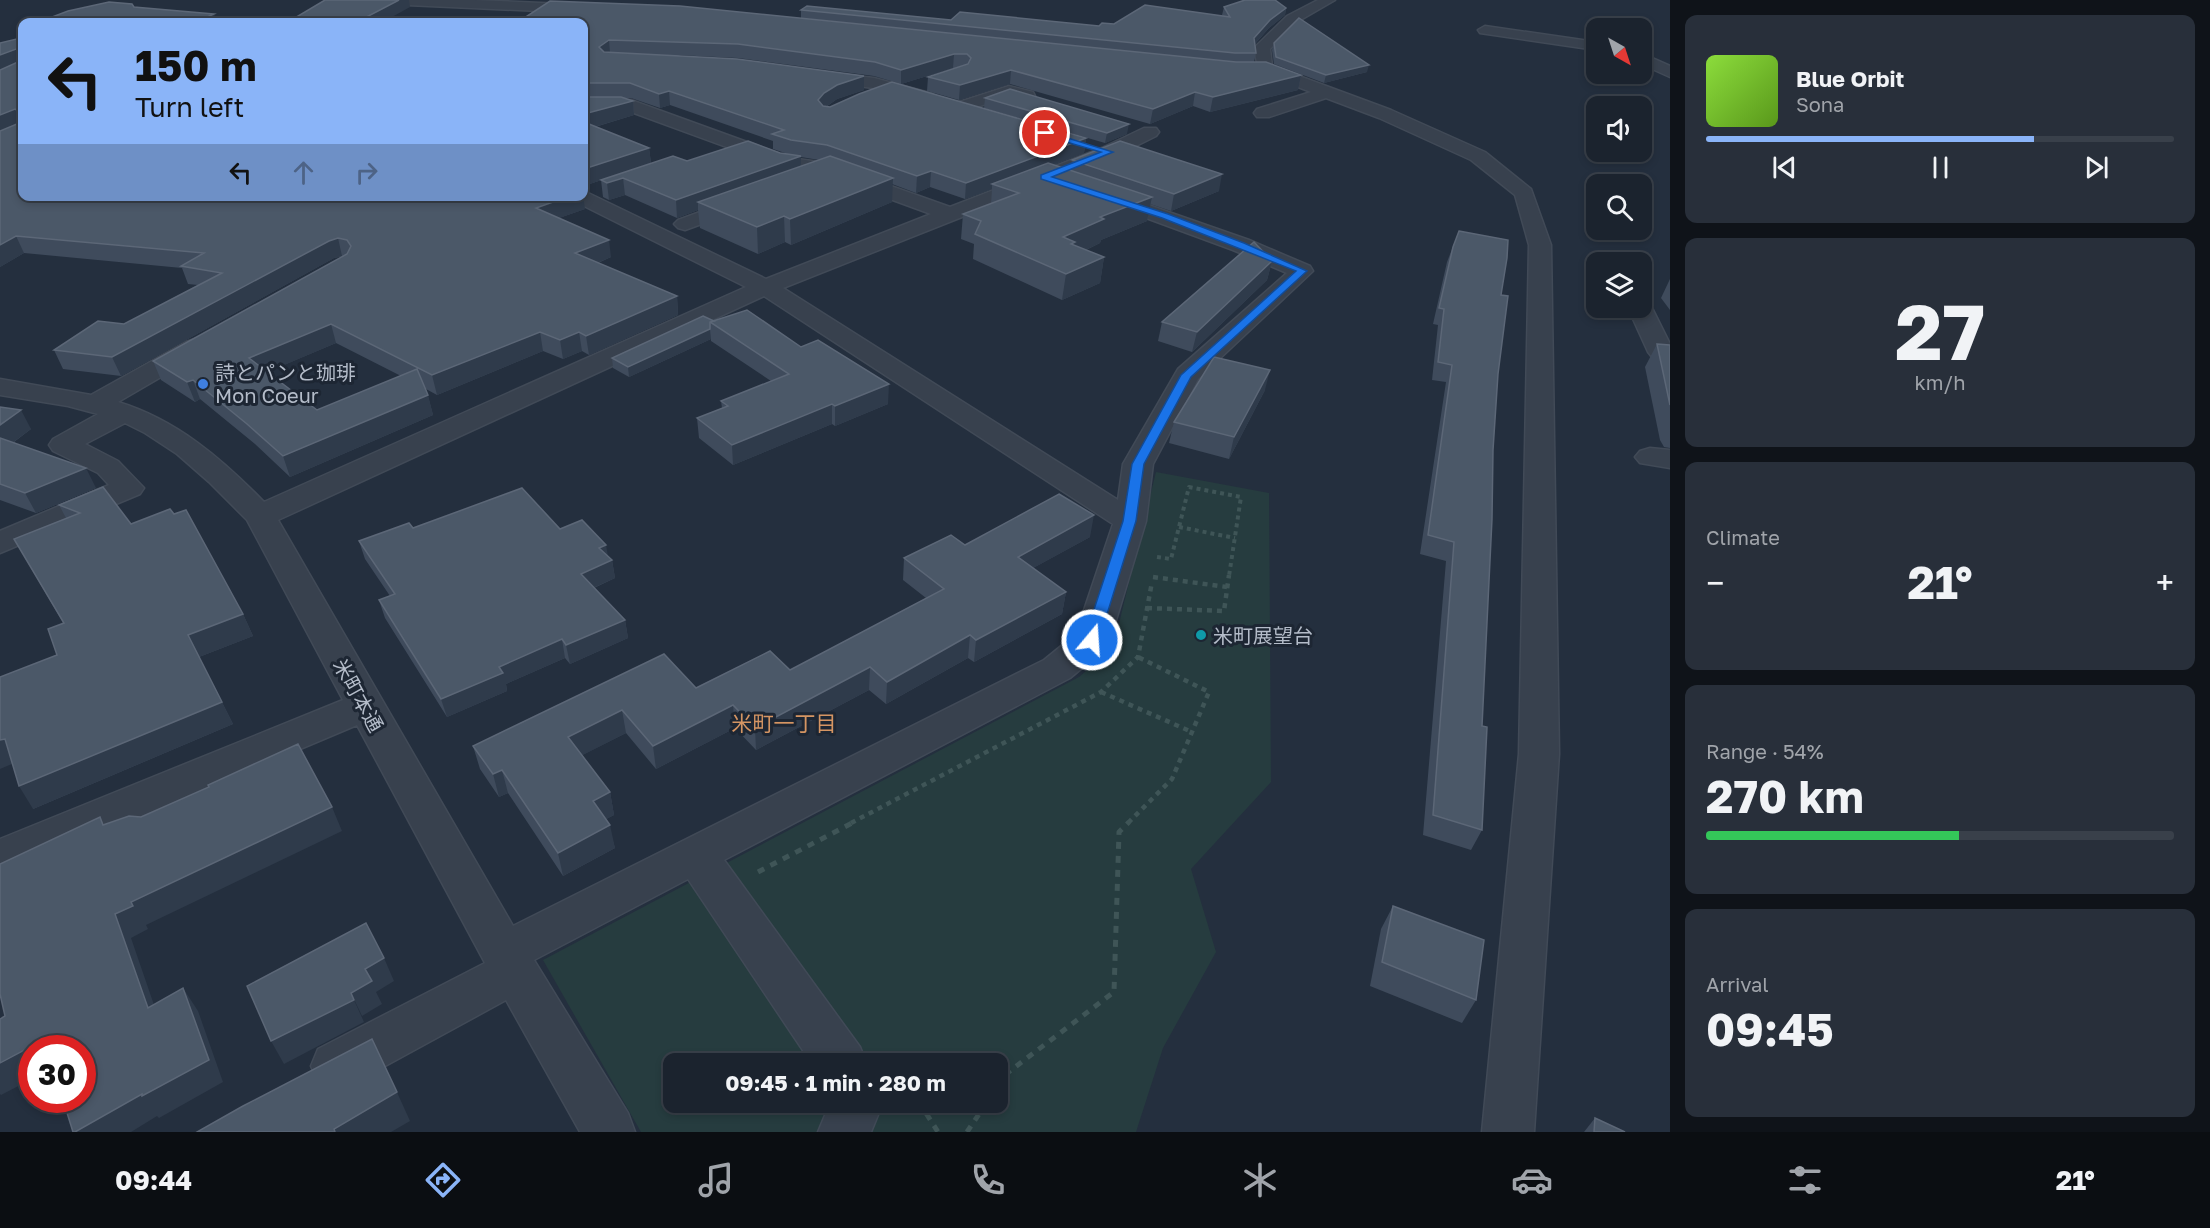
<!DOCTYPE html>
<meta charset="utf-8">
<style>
:root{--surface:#1b232e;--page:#282f3a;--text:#f1f3f6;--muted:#a0a4aa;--line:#39404a;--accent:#8ab4f8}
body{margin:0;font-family:"Golos Text","Noto Sans JP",sans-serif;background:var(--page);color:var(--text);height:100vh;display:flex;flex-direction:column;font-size:22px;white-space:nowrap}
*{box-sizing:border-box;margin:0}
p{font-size:20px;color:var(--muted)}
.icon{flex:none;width:33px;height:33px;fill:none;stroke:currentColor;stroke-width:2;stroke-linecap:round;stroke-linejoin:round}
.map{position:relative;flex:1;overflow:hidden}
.panel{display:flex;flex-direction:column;gap:15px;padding:15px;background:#0f1319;width:540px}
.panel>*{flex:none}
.hud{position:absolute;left:18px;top:18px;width:570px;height:183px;border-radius:12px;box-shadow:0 3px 9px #0003,0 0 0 2px var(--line);background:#8ab4f8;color:#111;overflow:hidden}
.needle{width:39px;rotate:141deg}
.controls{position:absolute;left:1586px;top:18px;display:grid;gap:12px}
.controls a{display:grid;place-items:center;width:66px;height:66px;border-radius:12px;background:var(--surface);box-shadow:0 3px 9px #0003,0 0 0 2px var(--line);font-size:30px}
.speed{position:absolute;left:18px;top:1035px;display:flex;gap:12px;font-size:30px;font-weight:700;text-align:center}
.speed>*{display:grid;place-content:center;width:78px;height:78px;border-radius:50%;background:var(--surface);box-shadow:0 3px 9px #0003,0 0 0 2px var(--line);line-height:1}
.speed .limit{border:9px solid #d22;background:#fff;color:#111}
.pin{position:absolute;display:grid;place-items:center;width:51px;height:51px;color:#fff;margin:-26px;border:3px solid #fff;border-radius:50%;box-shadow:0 2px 6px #0007}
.me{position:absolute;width:66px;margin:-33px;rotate:18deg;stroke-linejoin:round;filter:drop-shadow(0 0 4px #0008)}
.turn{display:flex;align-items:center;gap:21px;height:126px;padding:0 18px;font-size:27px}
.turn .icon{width:78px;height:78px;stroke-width:2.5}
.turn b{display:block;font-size:42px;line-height:51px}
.lanes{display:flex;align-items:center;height:57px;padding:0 18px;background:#0003;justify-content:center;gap:30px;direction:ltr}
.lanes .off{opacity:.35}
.big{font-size:45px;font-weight:700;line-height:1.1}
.panel .tile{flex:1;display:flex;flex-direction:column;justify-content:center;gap:9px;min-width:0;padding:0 21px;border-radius:12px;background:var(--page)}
.panel .dial{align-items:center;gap:0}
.dial b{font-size:78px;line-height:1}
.song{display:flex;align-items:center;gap:18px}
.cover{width:72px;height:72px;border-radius:9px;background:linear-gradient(135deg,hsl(90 70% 55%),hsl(90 70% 35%))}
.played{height:6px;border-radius:3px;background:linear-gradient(90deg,var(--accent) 70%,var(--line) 70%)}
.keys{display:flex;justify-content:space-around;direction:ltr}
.heat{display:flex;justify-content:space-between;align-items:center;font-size:33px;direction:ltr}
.charge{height:9px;border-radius:4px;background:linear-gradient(90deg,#34c759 54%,var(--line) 0)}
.trip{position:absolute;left:663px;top:1053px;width:345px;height:60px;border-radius:12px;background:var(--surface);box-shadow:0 3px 9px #0003,0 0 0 2px var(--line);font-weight:700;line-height:60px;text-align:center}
.tab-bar{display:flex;height:96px;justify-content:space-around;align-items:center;background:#0b0e12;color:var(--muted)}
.tab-bar .icon{width:42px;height:42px}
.tab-bar .selected{color:var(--accent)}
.tab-bar b{font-size:27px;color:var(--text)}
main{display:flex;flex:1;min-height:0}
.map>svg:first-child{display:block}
</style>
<main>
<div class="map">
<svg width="1670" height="1132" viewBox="0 0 1670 1132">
<rect width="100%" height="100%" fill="#242f3e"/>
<path fill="#263c3f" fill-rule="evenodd" d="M1156 472 1269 493 1271 782 1191 869 1216 952 1163 1048 1136 1132H641L543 960 1079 677 1113 648ZM674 1064H998V1102H674Z"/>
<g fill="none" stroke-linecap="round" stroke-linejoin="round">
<defs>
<g id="minor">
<polygon points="378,0 475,0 584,5 591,9 584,13 385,4"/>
<polygon points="1318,0 1335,0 1297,22 1270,49 1272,66 1391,110 1485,152 1531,189 1551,245 1559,754 1534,1132 1482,1132 1519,754 1529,245 1515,195 1471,160 1379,118 1326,98 1269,117 1257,117 1254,113 1257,109 1311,92 1259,72 1254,48 1287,16"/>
<polygon points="1485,26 1596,42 1596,50 1480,33 1478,30"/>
<polygon points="1641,53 1670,66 1670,77 1641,64"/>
<polygon points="819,72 874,78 933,94 935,98 927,103 873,88 813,80 811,77 813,74"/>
<polygon points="1009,86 1033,92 1035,96 1027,101 1010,96 959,113 953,112 950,108 953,104"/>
<path d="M584 99 631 100 791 158 826 163 950 207 1102 148 1144 128H1156L1159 132 1156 136 1116 156 783 288 1118 500 1123 464 1178 369 1287 273 1233 250 1100 201 1097 197 1100 193H1114L1249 240 1310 266 1313 271 1198 379 1153 464 1146 521 1110 640 1105 649 1070 678 724 860 860 1047 867 1064H812L688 879 534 960 628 1113 635 1132H580L506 1000 354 1083 336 1090 318 1083 311 1066 318 1049 485 963 357 725 0 876V839L343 700 247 520 209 482 177 454 145 433 125 423 85 444 118 461 144 488 140 494 0 553V531L109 485 98 473 53 451 49 445 53 439 98 414 68 406 0 395V379L91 395 186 342 195 339 204 342 208 347 204 352 118 402C177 420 222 459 264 502L746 287 572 200 569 196H584V191L586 192 766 279 931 214 816 172 781 167 623 109H584ZM764 296 1113 524 1076 634 1044 660 513 926 278 520Z"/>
<polygon points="741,197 748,199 751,203 748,207 685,230 678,228 674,224 678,220"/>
<polygon points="1641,301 1649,303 1652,308 1670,344 1670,363 1652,357 1648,352 1628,308 1641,308"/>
<polygon points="1650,448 1670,450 1670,468 1640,463 1635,457 1640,451"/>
<polygon points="827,1102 879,1102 880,1110 871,1132 818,1132 828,1108"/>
</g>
</defs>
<use href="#minor" stroke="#414a57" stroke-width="3"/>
<g stroke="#3f5557" stroke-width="4" stroke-dasharray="4 4" stroke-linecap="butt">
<polyline points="1179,527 1235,538"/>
<polyline points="1157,557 1171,559 1189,487 1241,497 1229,576"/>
</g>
<g stroke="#3f5557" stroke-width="4.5" stroke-dasharray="5 5" stroke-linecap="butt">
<polyline points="1153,577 1227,587"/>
<polyline points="1147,608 1224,611 1229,575"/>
<polyline points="1101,692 1192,732"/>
<polyline points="851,823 1101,692 1138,657 1152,582"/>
<polyline points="1128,823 1172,779 1209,692 1138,657"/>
</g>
<g stroke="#3f5557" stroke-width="5" stroke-dasharray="7 7" stroke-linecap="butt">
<polyline points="758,872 854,822"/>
<polyline points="887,1055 894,1064"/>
<polyline points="998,1087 1006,1074 1114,992 1119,832 1129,822"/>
<polyline points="919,1102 938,1132"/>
<polyline points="967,1132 987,1102"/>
</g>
<use href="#minor" fill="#38414e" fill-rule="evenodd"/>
</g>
<g fill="#3f4b5c" fill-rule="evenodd">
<polygon points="1224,7 1286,8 1285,15 1269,28 1255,44 1256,53 1254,62 1233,62 801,18 801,10 951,20 1099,26 1223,16 1222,15"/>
<path d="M584 22 1301 75 1298 90 1210 112 1193 106 1150 124 1010 84 959 100 927 91 928 77 956 68H953L901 84 874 76 738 58 676 55 864 90 837 99 826 107 1086 138 1084 153 1053 165 1070 170 1072 160 1219 191 1171 211 1150 204 1147 221 1101 240 1100 243 1086 250 1104 257 1100 283 1062 300 973 259 974 244 961 239 963 214 991 204 992 189 965 199 930 187 916 193 892 184V202L791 245 785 242 758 254 700 228 698 210 677 218 625 195 609 200 603 197 601 180 687 161 780 153H785L773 149V141L670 105 660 108 631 98H624L633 101 634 115 595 127 649 148 651 163 584 186ZM801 157 819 160 801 166Z"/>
<path d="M19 30 22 196 585 209 559 218 611 257 598 263 677 296 678 315 589 355 582 351 563 359 543 351 437 395 426 389 433 415 290 477 255 444 200 399 195 402 161 380 153 361 344 256 334 258 121 376 63 369 54 350 124 324 198 285 188 284 182 268 24 253 0 267V43L17 39ZM336 343 401 376 317 410 267 372Z"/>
<polygon points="1274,43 1367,72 1324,83 1274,64 1272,50"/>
<polygon points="985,98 1127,134 1105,143 984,108"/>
<polygon points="1459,231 1501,295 1498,374 1493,450 1482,726 1482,830 1471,850 1423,835 1446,561 1420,554 1446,382 1432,380 1438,325 1433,324 1447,262"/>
<polygon points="1272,261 1267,280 1192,352 1158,341 1162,322"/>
<polygon points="1670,279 1670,310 1661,298"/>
<polygon points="714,321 801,347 888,404 835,426 832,424 733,465 699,438 697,418 722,408 721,401 771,381 711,341 711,339 629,377 613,368 612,358"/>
<polygon points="1657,344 1670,345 1670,448 1664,447 1660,440 1645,367"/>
<polygon points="1265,390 1229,459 1169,443 1174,422"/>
<polygon points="0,407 31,429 14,442 96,488 36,513 0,500"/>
<polygon points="59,505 131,524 243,614 253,636 199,657 233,724 33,809 63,623 14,539 66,518"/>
<polygon points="413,528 560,529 608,556 612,560 615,578 594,588 625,620 628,638 570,664 565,658 506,684 507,691 447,717 385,618 379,600 390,596 365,559 359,541"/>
<polygon points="1090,537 1033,568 1066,592 1062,614 974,662 968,658 886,704 869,690 756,750 735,728 656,769 626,733 582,755 610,792 614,815 606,819 615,848 563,876 508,793 499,797 480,769 473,746 696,688 790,670 926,598 903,580 904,558 965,545"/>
<polygon points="1393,906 1476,1000 1462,1023 1370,986 1381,929"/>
<polygon points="1595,1118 1625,1132 1584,1132"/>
</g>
<g fill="#2f3b4b">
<polygon points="399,0 409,0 410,7 383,22 357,22"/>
<polygon points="1286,8 1285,15 1269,28 1252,47 1254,38 1270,20"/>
<polygon points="214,14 217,22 196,22"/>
<polygon points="609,40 610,53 601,60 599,47"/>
<polygon points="16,49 21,63 0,71 0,55"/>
<polygon points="954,54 953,68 901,84 901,70"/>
<polygon points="1369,65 1367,72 1324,83 1326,75"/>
<polygon points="1011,70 1010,84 959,100 960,85"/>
<polygon points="1301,75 1298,90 1210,112 1213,97"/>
<polygon points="864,76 864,90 837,99 824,108 818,100 824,93 837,85"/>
<polygon points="669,91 670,105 660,108 659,94"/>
<polygon points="1195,92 1193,106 1150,124 1153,109"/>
<polygon points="633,101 634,115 584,130 584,114"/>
<polygon points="15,109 21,124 0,133 0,115"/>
<polygon points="1129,124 1127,134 1105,143 1107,133"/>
<polygon points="1086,138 1084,153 998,186 992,184 992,189 965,199 966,183"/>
<polygon points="649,148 651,163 584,186 584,169"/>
<polygon points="801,156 801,173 698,202 698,210 677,218 676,200"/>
<polygon points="931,171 930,187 916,193 917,176"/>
<polygon points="1222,174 1219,191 1171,211 1174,194"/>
<polygon points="623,178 625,195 609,200 607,183"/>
<polygon points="893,178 892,202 791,245 790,219"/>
<polygon points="570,196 583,196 585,209 539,225 536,208"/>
<polygon points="1152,197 1147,221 1101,240 1100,243 1073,256 1063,237 1100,217"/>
<polygon points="784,216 785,242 758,254 757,227"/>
<polygon points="16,236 24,253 0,267 0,245"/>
<polygon points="338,238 342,256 334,258 121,376 112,357 329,241"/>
<polygon points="609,240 611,257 578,271 575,253"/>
<polygon points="1104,257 1100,283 1062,300 1066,274"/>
<polygon points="1272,261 1267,280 1192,352 1197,332"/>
<polygon points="677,296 678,315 589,355 586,336"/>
<polygon points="331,324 336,343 256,377 249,358"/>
<polygon points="710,329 711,339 629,377 628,367"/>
<polygon points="540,332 543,351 437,395 432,375"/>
<polygon points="579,332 582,351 563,359 560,340"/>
<polygon points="1270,370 1265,390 1229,459 1234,437"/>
<polygon points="193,380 200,399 195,402 187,382"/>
<polygon points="889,384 888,404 835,426 835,406"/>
<polygon points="428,395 433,415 290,477 283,456"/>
<polygon points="832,404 832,424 733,465 732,445"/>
<polygon points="21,410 31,429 0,452 0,425"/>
<polygon points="86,468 96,488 36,513 25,493"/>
<polygon points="1094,515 1090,537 1015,578 1018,557"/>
<polygon points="606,545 609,562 612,560 615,578 584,592 581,574 599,548"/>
<polygon points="1066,592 1062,614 974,662 976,640"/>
<polygon points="243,614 253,636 199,657 188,635"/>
<polygon points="625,620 628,638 570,664 566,645"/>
<polygon points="970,635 968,658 886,704 887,682"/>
<polygon points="562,639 565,658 506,684 507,691 447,717 441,699 499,667"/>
<polygon points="870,667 869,690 756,750 755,728"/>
<polygon points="222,702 233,724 33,809 19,786"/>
<polygon points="733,705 735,728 656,769 653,746"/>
<polygon points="622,710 626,733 573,760 568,737"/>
<polygon points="5,739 19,761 0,769 0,740"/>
<polygon points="502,770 508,793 499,797 493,774"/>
<polygon points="610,792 614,815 597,824 593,801"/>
<polygon points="332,807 342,831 146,925 148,929 131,938 163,1031 148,1008 115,914 131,902"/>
<polygon points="610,825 615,848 563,876 558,853"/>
<polygon points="384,958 394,981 376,992 382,1004 362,1016 351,993 365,969"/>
<polygon points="183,988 198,1011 223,1082 159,1118 157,1116 131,1132 75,1132"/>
<polygon points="354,1000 364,1022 284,1064 271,1041"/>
<polygon points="45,1039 53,1048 32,1048 32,1079 1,1095 0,1094 0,1063"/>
<polygon points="386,1068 410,1121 391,1132 335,1132 334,1129"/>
</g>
<g fill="#4b5868" stroke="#5c6777" stroke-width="1.5">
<polygon points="325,0 399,0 357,22 288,22"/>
<polygon points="1245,0 1275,0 1286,8 1270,20 1254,38 1256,53 1235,53 801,10 807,6 951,20 960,12 1099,26 1102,23 1114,24 1145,5 1230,17 1224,7"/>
<polygon points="550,1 680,6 1236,62 1266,62 1301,75 1213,97 1195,92 1153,109 1011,70 960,85 928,77 968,64 971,58 967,54 954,54 901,70 875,62 738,44 609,40 599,47 604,52 737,59 864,76 837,85 824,93 818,100 823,106 830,107 859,94 892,82 1086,138 966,183 931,171 917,176 827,145 791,140 772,134 784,130 669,91 659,94 630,83 584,83 584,22 518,22"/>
<polygon points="109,2 132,4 134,7 214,14 196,22 39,22 68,11"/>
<polygon points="1299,18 1369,65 1326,75 1276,57 1274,43"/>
<polygon points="22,29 22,196 570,196 536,208 609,240 575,253 677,296 586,336 579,332 560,340 540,332 432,375 331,324 249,358 317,410 417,369 428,395 283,456 247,424 193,380 187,382 153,361 347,254 351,246 347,240 338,238 329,241 112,357 54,350 98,321 124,324 222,273 181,266 204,253 16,236 0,245 0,131 17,124 18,111 15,109 0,115 0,70 18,62 19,51 16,49 0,55 0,43 17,39 19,30"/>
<polygon points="1010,89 1129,124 1107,133 985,98"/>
<polygon points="584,97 621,97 633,101 584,114"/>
<polygon points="584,122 649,148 584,169"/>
<polygon points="748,141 780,153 801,156 676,200 623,178 607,183 601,180 673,156 687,161"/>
<polygon points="1120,141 1222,174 1174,194 1072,160"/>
<polygon points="830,156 893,178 790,219 784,216 757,227 698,202"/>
<polygon points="1048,163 1152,197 1100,217 1104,219 1063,237 1075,242 1071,244 1104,257 1066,274 975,234 981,221 963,214 1019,193 992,184"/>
<polygon points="1459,231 1508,240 1507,258 1501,295 1508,296 1498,374 1493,450 1492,519 1482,726 1487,727 1482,830 1433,815 1454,542 1428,535 1452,365 1438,362 1444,309 1439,308 1453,247"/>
<polygon points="1254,242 1272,261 1197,332 1162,322"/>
<polygon points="747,310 801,347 818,340 889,384 835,406 832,404 732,445 697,418 728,406 721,401 789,374 710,322"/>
<polygon points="703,316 714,321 710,322 710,329 628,367 612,358"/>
<polygon points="1657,344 1670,345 1670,405"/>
<polygon points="1214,357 1270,370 1234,437 1174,422"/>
<polygon points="0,407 21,410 0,425"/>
<polygon points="0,438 86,468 25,493 0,484"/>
<polygon points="103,487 131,524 170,509 174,514 186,510 243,614 188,635 222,702 19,786 5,739 0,740 0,677 57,655 48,629 64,623 14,539 80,513 59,505"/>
<polygon points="522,488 560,529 582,520 606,545 599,548 612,560 581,574 625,620 566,645 562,639 499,667 503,673 441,699 379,600 395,594 359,541 409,523 413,528"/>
<polygon points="1059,494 1094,515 1018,557 1066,592 976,640 970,635 887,682 870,667 755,728 733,705 653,746 622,710 568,737 610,792 593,801 610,825 558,853 502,770 493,774 473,746 664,654 696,688 770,651 790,670 944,589 904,558 951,535 965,545"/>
<polygon points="298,744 332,807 131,902 133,906 115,914 148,1008 183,988 209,1060 142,1096 142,1094 75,1132 73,1132 63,1100 82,1100 82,1048 48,1048 45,1039 0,1063 0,1019 5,1016 0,994 0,864 100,817 103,825 129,816 141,817 209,787 208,785"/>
<polygon points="1393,906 1484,940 1476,1000 1382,962"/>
<polygon points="366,923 384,958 365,969 372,981 351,993 354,1000 271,1041 247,986"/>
<polygon points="372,1039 397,1092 334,1129 335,1132 197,1132 243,1106"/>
<polygon points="1595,1118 1625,1132 1594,1132"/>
</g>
<polygon fill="#1a73e8" stroke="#114b97" stroke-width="1.5" points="1045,131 1113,152 1052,177 1168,214 1244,243 1307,271 1191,377 1144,464 1136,521 1099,640 1092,645 1084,640 1123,521 1132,464 1181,375 1296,271 1162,218 1041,179 1041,175 1101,152 1042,135"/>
<circle fill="#3f7fe0" stroke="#1d2633" stroke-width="2" cx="203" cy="384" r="6"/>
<circle fill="#0f9aa8" stroke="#1d2633" stroke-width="2" cx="1201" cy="635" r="6"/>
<g text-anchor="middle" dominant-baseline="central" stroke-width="6" stroke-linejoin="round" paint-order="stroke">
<g font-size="20" fill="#b4bcc9" stroke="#1d2633" text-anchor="start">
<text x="215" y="372">詩とパンと珈琲<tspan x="215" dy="23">Mon Coeur</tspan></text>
<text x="1213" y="635">米町展望台</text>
</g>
<g font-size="20" fill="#b4bcc9" stroke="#1d2633">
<text transform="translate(359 695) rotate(61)">米町本通</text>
</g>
<g font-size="21" fill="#d59563" stroke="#1d2633">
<text x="784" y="723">米町一丁目</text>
</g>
</g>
</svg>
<div class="controls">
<a><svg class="needle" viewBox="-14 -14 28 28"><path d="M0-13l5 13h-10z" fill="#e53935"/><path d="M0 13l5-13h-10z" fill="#a0a4aa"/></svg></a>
<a><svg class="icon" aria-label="sound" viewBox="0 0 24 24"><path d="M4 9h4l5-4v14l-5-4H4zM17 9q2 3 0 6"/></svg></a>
<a><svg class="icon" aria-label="search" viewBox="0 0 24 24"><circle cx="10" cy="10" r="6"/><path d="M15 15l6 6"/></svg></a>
<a><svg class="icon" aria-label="layers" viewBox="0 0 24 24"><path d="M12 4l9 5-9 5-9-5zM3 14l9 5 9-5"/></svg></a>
</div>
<div class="speed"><div class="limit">30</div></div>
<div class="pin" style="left:1045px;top:133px;background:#d93025"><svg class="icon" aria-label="arrive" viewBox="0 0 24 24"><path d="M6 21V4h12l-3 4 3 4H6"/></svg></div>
<svg class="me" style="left:1092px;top:640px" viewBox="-20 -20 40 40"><circle r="17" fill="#1a73e8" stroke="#fff" stroke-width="3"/><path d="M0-11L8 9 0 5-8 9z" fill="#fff"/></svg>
<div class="trip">09:45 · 1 min · 280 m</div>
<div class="hud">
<div class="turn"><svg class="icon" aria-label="left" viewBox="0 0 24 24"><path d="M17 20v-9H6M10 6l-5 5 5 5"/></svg><div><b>150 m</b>Turn left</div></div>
<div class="lanes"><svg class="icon" aria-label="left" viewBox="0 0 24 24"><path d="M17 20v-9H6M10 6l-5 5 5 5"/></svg><svg class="icon off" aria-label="ahead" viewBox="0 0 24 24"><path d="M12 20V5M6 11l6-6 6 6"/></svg><svg class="icon off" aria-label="right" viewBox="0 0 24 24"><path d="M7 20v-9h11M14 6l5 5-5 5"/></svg></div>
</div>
</div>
<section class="panel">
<div class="tile">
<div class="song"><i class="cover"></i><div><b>Blue Orbit</b><p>Sona</p></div></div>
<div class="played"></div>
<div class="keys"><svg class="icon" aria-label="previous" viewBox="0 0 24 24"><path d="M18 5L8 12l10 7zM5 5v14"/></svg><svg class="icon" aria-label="pause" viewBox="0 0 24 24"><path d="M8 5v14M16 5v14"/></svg><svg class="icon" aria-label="next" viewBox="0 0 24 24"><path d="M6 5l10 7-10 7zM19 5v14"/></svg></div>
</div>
<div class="tile dial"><b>27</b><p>km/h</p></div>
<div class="tile"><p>Climate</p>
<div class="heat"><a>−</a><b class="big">21°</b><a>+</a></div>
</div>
<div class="tile"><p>Range · 54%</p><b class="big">270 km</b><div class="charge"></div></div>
<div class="tile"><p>Arrival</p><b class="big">09:45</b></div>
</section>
</main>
<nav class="tab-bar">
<b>09:44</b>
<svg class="icon selected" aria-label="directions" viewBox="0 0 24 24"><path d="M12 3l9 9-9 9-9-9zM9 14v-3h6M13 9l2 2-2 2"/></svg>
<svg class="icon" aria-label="music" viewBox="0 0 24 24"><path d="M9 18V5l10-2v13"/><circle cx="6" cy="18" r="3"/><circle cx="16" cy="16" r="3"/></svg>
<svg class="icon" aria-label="phone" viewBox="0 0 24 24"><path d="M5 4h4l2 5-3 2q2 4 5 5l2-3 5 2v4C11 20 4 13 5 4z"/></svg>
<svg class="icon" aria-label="climate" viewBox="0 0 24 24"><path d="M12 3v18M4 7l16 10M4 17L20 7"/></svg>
<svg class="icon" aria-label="car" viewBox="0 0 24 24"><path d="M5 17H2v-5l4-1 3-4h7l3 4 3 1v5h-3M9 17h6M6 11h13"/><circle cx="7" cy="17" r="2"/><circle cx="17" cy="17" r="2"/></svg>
<svg class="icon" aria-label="filters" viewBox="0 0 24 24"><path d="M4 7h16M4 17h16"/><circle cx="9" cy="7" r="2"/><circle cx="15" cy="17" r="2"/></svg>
<b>21°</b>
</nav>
